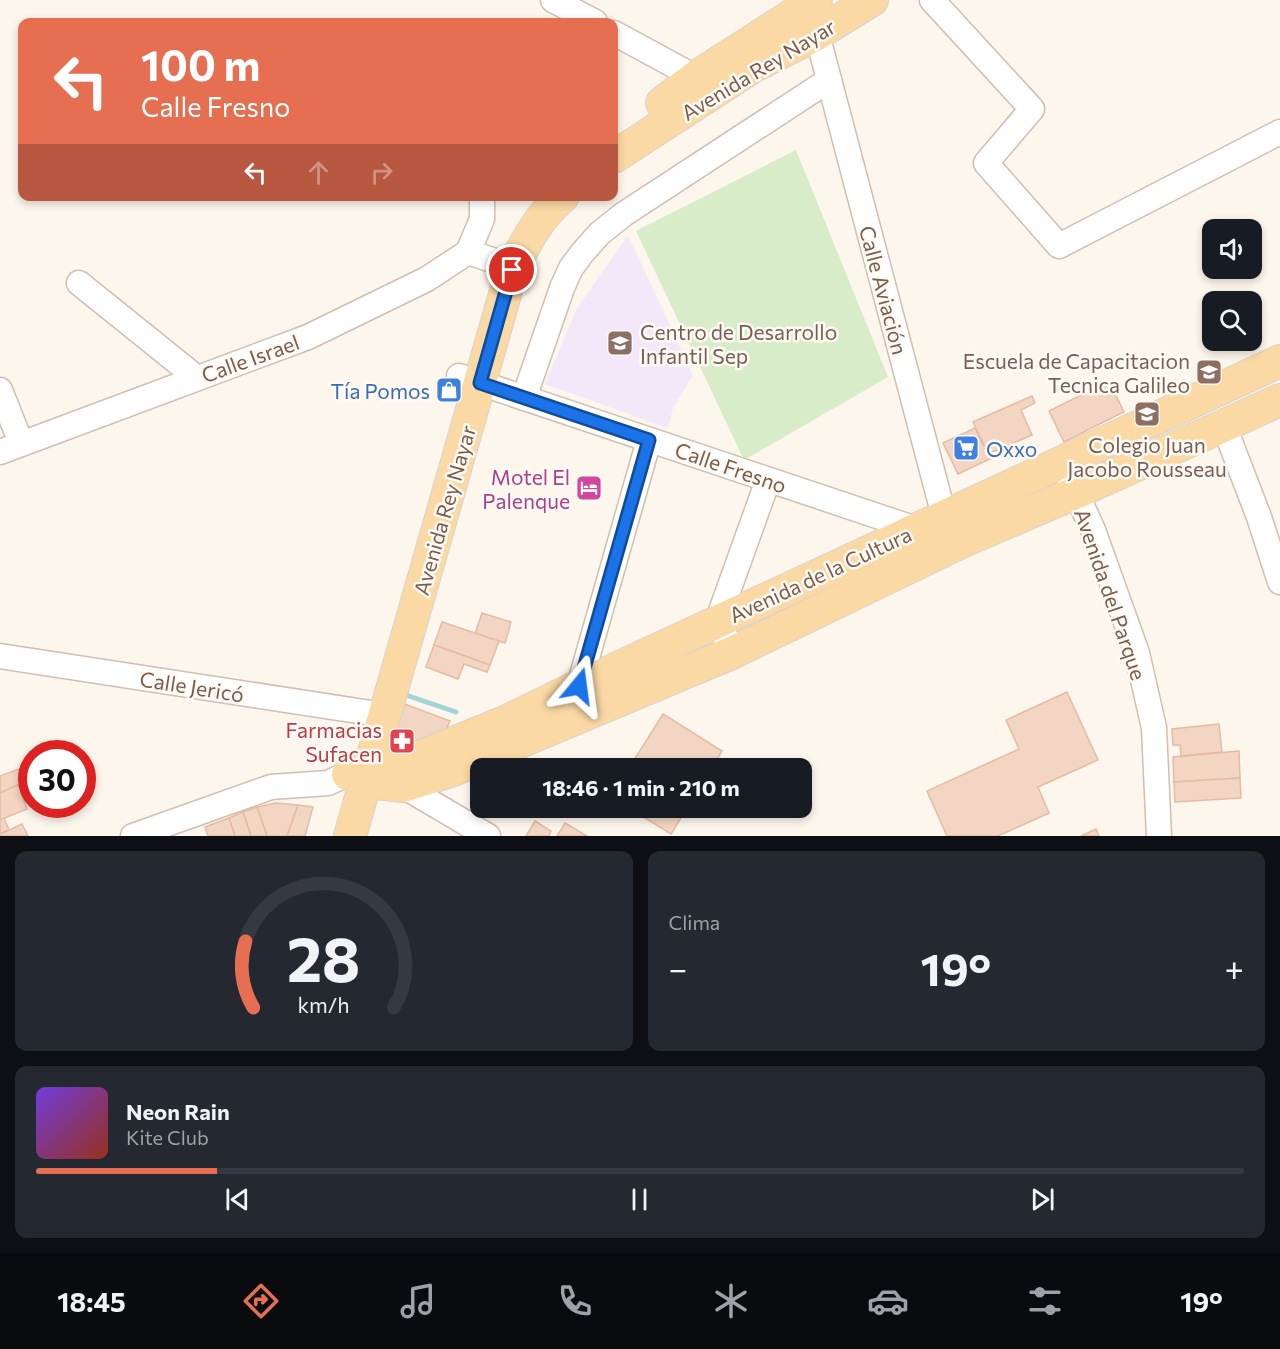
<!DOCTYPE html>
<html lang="es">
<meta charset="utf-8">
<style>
:root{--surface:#171b24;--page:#242831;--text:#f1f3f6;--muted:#9ea1a6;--line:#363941;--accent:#e76f51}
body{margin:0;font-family:Commissioner,sans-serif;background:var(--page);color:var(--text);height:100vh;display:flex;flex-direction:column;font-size:22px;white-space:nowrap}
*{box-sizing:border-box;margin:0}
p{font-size:20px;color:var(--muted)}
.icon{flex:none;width:33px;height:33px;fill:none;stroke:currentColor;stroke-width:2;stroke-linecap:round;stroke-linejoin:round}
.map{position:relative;height:836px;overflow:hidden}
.sheet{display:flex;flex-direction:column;gap:15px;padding:15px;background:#0d0f14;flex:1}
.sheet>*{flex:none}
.hud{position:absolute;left:18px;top:18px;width:600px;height:183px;border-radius:12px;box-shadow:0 3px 9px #0003;background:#e76f51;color:#fff;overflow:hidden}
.buttons{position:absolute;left:1202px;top:219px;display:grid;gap:12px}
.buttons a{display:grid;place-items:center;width:60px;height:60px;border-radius:12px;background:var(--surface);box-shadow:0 3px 9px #0003;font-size:30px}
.speed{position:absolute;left:18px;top:740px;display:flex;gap:12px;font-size:30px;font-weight:700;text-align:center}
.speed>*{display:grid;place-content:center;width:78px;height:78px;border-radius:50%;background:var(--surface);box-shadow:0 3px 9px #0003;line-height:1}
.speed .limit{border:9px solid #d22;background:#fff;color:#111}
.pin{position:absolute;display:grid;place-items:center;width:51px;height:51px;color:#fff;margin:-26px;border:3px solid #fff;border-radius:50%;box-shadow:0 2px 6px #0007}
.me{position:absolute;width:66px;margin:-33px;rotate:16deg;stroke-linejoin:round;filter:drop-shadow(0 0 4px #0008)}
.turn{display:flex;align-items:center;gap:21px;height:126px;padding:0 24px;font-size:27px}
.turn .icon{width:78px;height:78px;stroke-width:2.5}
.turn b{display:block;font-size:42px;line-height:51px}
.lanes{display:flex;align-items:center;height:57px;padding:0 24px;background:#0003;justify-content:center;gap:30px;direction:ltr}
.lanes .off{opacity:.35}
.big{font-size:45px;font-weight:700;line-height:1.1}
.sheet .tile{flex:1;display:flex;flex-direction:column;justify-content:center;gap:9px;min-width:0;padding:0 21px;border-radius:12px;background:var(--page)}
.sheet .dial{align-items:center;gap:0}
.dial svg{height:156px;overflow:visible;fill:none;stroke:var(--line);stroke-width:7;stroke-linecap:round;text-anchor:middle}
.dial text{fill:var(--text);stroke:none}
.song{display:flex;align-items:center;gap:18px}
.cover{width:72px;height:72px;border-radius:9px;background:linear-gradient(135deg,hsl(260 70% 55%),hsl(10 70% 35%))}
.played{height:6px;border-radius:3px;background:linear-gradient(90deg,var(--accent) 15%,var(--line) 15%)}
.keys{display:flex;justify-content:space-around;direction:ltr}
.heat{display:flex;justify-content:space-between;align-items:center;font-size:33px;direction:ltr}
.sheet .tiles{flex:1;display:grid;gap:15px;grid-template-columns:1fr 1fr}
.tile:last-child{grid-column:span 2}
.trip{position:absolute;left:470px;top:758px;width:342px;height:60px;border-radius:12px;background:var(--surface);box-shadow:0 3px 9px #0003;font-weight:700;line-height:60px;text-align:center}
.tab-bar{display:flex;height:96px;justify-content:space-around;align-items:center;background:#090b0e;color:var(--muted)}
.tab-bar .icon{width:42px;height:42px}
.tab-bar .on{color:var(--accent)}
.tab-bar b{font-size:27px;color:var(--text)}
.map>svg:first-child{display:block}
</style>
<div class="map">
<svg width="1280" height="836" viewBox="0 0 1280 836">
<rect width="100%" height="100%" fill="#fdf6ec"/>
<polygon fill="#f3e8fa" points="628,235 693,375 673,408 668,428 545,384 576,310"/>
<polygon fill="#d8ecc9" points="796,150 888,377 744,460 636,231"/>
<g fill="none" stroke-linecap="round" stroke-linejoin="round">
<polyline stroke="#a5d3da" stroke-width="5" points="403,694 456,712"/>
</g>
<g fill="#f3d5c3" stroke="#e6bba3" stroke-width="1.5">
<polygon points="1109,381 1124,412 1064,442 1049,411"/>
<polygon points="1032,396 1035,403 1021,410 1032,435 988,454 973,422"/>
<polygon points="975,428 990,459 958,474 943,443"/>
<polygon points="482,613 511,622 505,643 475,634"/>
<polygon points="442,622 499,641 490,665 434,645"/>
<polygon points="434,645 490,665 487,672 464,664 458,679 426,667"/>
<polygon points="1067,692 1098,760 1038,787 1049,813 998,836 947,836 927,791 1019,749 1006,720"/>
<polygon points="399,702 450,721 446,730 390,757 386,751"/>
<polygon points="663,714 722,751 712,768 688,768 682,764 680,768 629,768"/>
<polygon points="1219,724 1222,752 1181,756 1180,745 1173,745 1172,729"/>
<polygon points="1239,751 1240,778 1174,782 1173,757"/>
<polygon points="32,764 32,779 0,793 0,776"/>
<polygon points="1240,778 1241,798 1175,802 1174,782"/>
<polygon points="29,780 32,786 32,792 22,796 27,809 0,820 0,793"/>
<polygon points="276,803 298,805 287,836 267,836 257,807"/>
<polygon points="298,805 313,807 305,836 287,836"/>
<polygon points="257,807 267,836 251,836 243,812"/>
<polygon points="627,807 688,807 671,834"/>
<polygon points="243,812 251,836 235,836 229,818"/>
<polygon points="4,818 9,830 0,834 0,820"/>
<polygon points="229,818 235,836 208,836 205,827"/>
<polygon points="535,821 551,831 549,836 526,836"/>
<polygon points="565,823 587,836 557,836"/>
<polygon points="22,824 28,836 0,836 0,834"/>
<polygon points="1096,829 1099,836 1081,836"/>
</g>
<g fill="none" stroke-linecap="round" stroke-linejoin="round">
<defs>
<g id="minor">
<polyline points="553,0 595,22"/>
<polyline points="932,0 1032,109 986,163 1059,246 1280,132"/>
<polyline points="804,23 817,34 944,516 952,531"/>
<polyline points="614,33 708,84"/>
<polyline points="468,252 482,219 482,196"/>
<polyline points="79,283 197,378"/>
<polyline points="459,376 916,529 921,537"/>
<polyline points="0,390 21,443"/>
<polyline points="524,398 562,288 571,268 583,252 600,233 624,214 829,80"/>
<polyline points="1224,426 1259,517 1280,582"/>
<polyline points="0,452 308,337 427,279 468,252 492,260 512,270"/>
<polyline points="1062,462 1093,530 1137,653 1154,728 1159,836"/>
<polyline points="734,652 717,622 768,480"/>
<polyline points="0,656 384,715"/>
<polyline points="587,694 579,686 649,440"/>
<polyline points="400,774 403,786 488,836"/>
<polyline points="133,836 271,787 328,783 348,774"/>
</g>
<g id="major">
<polyline points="662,103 696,77 816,0"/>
<polyline points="614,157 754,66 817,34 872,0"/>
<polyline points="348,774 371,766 397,766 505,722 579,686 1280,361"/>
<polyline points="376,783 403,786 453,770 734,652 959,543 1075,493 1280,400"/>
<path d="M350 836 512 270C525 243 539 216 563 196"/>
</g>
</defs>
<use href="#minor" stroke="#d1beb0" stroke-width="27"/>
<use href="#major" stroke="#dad1cd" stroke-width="34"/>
<use href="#minor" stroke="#fff" stroke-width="24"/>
<use href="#major" stroke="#fbd9a5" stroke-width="32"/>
</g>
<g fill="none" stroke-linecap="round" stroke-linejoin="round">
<defs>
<polyline id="route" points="512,270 480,383 649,440 579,686"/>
</defs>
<use href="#route" stroke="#114b97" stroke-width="15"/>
<use href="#route" stroke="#1a73e8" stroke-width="10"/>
</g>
<defs>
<symbol id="school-square" viewBox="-11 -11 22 22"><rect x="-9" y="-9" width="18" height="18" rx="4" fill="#8d6e63" stroke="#fffaf3"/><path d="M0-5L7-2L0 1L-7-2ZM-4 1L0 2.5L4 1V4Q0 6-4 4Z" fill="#fff"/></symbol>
<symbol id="university-square" viewBox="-11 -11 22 22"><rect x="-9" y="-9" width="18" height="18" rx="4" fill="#8d6e63" stroke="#fffaf3"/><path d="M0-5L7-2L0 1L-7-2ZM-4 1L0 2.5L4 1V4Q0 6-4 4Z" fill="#fff"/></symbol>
<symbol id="shop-square" viewBox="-11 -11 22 22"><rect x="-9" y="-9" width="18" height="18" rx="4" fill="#3f7fe0" stroke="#fffaf3"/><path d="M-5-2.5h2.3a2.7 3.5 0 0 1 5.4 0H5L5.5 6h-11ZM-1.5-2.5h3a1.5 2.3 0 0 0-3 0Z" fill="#fff"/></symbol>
<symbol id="supermarket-square" viewBox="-11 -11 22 22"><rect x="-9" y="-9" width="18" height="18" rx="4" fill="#3f7fe0" stroke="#fffaf3"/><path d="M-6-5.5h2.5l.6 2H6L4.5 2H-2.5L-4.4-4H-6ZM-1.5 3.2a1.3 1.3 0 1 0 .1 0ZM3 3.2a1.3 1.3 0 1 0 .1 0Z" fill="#fff"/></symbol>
<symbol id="hotel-square" viewBox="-11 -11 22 22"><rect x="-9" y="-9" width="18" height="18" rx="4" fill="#d1479c" stroke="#fffaf3"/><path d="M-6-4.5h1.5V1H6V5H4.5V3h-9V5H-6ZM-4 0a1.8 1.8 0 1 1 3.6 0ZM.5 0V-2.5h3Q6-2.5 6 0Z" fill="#fff"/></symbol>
<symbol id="pharmacy-square" viewBox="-11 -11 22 22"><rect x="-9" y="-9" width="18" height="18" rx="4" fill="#e0444e" stroke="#fffaf3"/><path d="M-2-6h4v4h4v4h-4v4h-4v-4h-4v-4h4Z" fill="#fff"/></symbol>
</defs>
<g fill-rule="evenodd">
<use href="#school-square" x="605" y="328" width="30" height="30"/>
<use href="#university-square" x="1194" y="357" width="30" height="30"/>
<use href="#shop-square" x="434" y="375" width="30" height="30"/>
<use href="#school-square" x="1132" y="399" width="30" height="30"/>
<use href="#supermarket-square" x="951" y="433" width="30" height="30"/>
<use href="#hotel-square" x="574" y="473" width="30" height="30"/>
<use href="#pharmacy-square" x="387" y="726" width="30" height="30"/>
</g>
<g text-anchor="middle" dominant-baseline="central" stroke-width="5" stroke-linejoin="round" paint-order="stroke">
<g font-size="21" fill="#7a5c4d" stroke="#fffaf3">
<text transform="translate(758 69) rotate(-31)">Avenida Rey Nayar</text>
<text transform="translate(884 290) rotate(75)">Calle Aviación</text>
<text transform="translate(250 358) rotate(-20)">Calle Israel</text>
<text transform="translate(731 467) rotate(19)">Calle Fresno</text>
<text transform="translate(444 510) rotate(-74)">Avenida Rey Nayar</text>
<text transform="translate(820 574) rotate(-25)">Avenida de la Cultura</text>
<text transform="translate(1111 594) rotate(71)">Avenida del Parque</text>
<text transform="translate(192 686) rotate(9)">Calle Jericó</text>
</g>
<g font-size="21" fill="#785e54" stroke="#fffaf3" text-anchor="start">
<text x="640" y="331">Centro de Desarrollo<tspan x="640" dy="24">Infantil Sep</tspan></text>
<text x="1190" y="360" text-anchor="end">Escuela de Capacitacion<tspan x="1190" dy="24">Tecnica Galileo</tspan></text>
<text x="1147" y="444" text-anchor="middle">Colegio Juan<tspan x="1147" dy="24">Jacobo Rousseau</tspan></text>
</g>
<g font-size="21" fill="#366cbe" stroke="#fffaf3" text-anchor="end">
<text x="430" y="390">Tía Pomos</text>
<text x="986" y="448" text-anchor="start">Oxxo</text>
</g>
<g font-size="21" fill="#b23c85" stroke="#fffaf3" text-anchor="end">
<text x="570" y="476">Motel El<tspan x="570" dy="24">Palenque</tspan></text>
</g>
<g font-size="21" fill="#be3a42" stroke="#fffaf3" text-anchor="end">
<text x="382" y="729">Farmacias<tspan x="382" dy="24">Sufacen</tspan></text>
</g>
</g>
</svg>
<div class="buttons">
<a><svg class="icon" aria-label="sound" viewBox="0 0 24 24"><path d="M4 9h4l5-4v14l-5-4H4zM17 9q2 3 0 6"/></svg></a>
<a><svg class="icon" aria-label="search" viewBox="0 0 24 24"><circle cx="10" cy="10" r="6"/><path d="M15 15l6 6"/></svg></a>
</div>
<div class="speed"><div class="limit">30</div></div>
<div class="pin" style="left:512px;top:270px;background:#d93025"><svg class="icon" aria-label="arrive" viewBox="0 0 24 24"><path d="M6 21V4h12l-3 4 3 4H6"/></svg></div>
<svg class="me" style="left:579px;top:686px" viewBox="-20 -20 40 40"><path d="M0-17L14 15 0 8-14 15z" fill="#1a73e8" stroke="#fff" stroke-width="4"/></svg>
<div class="trip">18:46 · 1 min · 210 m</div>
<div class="hud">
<div class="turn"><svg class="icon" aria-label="left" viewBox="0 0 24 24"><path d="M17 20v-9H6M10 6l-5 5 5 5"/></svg><div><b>100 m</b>Calle Fresno</div></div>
<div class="lanes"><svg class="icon" aria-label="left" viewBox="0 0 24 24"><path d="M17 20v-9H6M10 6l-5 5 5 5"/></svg><svg class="icon off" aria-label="ahead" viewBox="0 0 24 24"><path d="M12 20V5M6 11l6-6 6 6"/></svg><svg class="icon off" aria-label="right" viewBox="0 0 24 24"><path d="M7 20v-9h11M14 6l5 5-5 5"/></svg></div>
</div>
</div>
<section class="sheet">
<div class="tiles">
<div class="tile dial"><svg viewBox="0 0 100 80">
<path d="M14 69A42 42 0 1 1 86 69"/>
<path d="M14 69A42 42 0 0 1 10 35" stroke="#e76f51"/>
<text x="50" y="56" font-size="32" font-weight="700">28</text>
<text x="50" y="72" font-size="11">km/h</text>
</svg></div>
<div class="tile"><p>Clima</p>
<div class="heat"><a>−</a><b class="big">19°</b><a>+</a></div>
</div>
<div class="tile">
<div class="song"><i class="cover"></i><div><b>Neon Rain</b><p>Kite Club</p></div></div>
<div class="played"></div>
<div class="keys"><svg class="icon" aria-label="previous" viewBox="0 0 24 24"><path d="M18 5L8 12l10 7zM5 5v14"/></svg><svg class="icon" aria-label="pause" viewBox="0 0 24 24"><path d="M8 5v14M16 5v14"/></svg><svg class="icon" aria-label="next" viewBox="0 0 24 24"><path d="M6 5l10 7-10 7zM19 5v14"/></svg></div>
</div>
</div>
</section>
<nav class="tab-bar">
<b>18:45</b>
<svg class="icon on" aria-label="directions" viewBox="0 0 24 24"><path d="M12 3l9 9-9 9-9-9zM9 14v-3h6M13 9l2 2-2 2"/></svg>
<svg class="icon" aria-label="music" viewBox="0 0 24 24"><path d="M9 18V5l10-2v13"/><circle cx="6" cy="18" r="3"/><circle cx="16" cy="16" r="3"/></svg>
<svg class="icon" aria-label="phone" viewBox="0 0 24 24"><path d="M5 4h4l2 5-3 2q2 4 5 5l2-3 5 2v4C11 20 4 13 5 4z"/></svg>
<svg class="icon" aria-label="climate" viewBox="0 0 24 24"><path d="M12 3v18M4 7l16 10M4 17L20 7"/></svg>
<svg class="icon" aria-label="car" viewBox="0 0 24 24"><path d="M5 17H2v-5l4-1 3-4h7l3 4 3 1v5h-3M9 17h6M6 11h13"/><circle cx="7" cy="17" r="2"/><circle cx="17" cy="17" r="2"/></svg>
<svg class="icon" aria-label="filters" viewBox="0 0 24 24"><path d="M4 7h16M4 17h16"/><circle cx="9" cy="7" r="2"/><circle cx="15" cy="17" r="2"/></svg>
<b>19°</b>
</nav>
